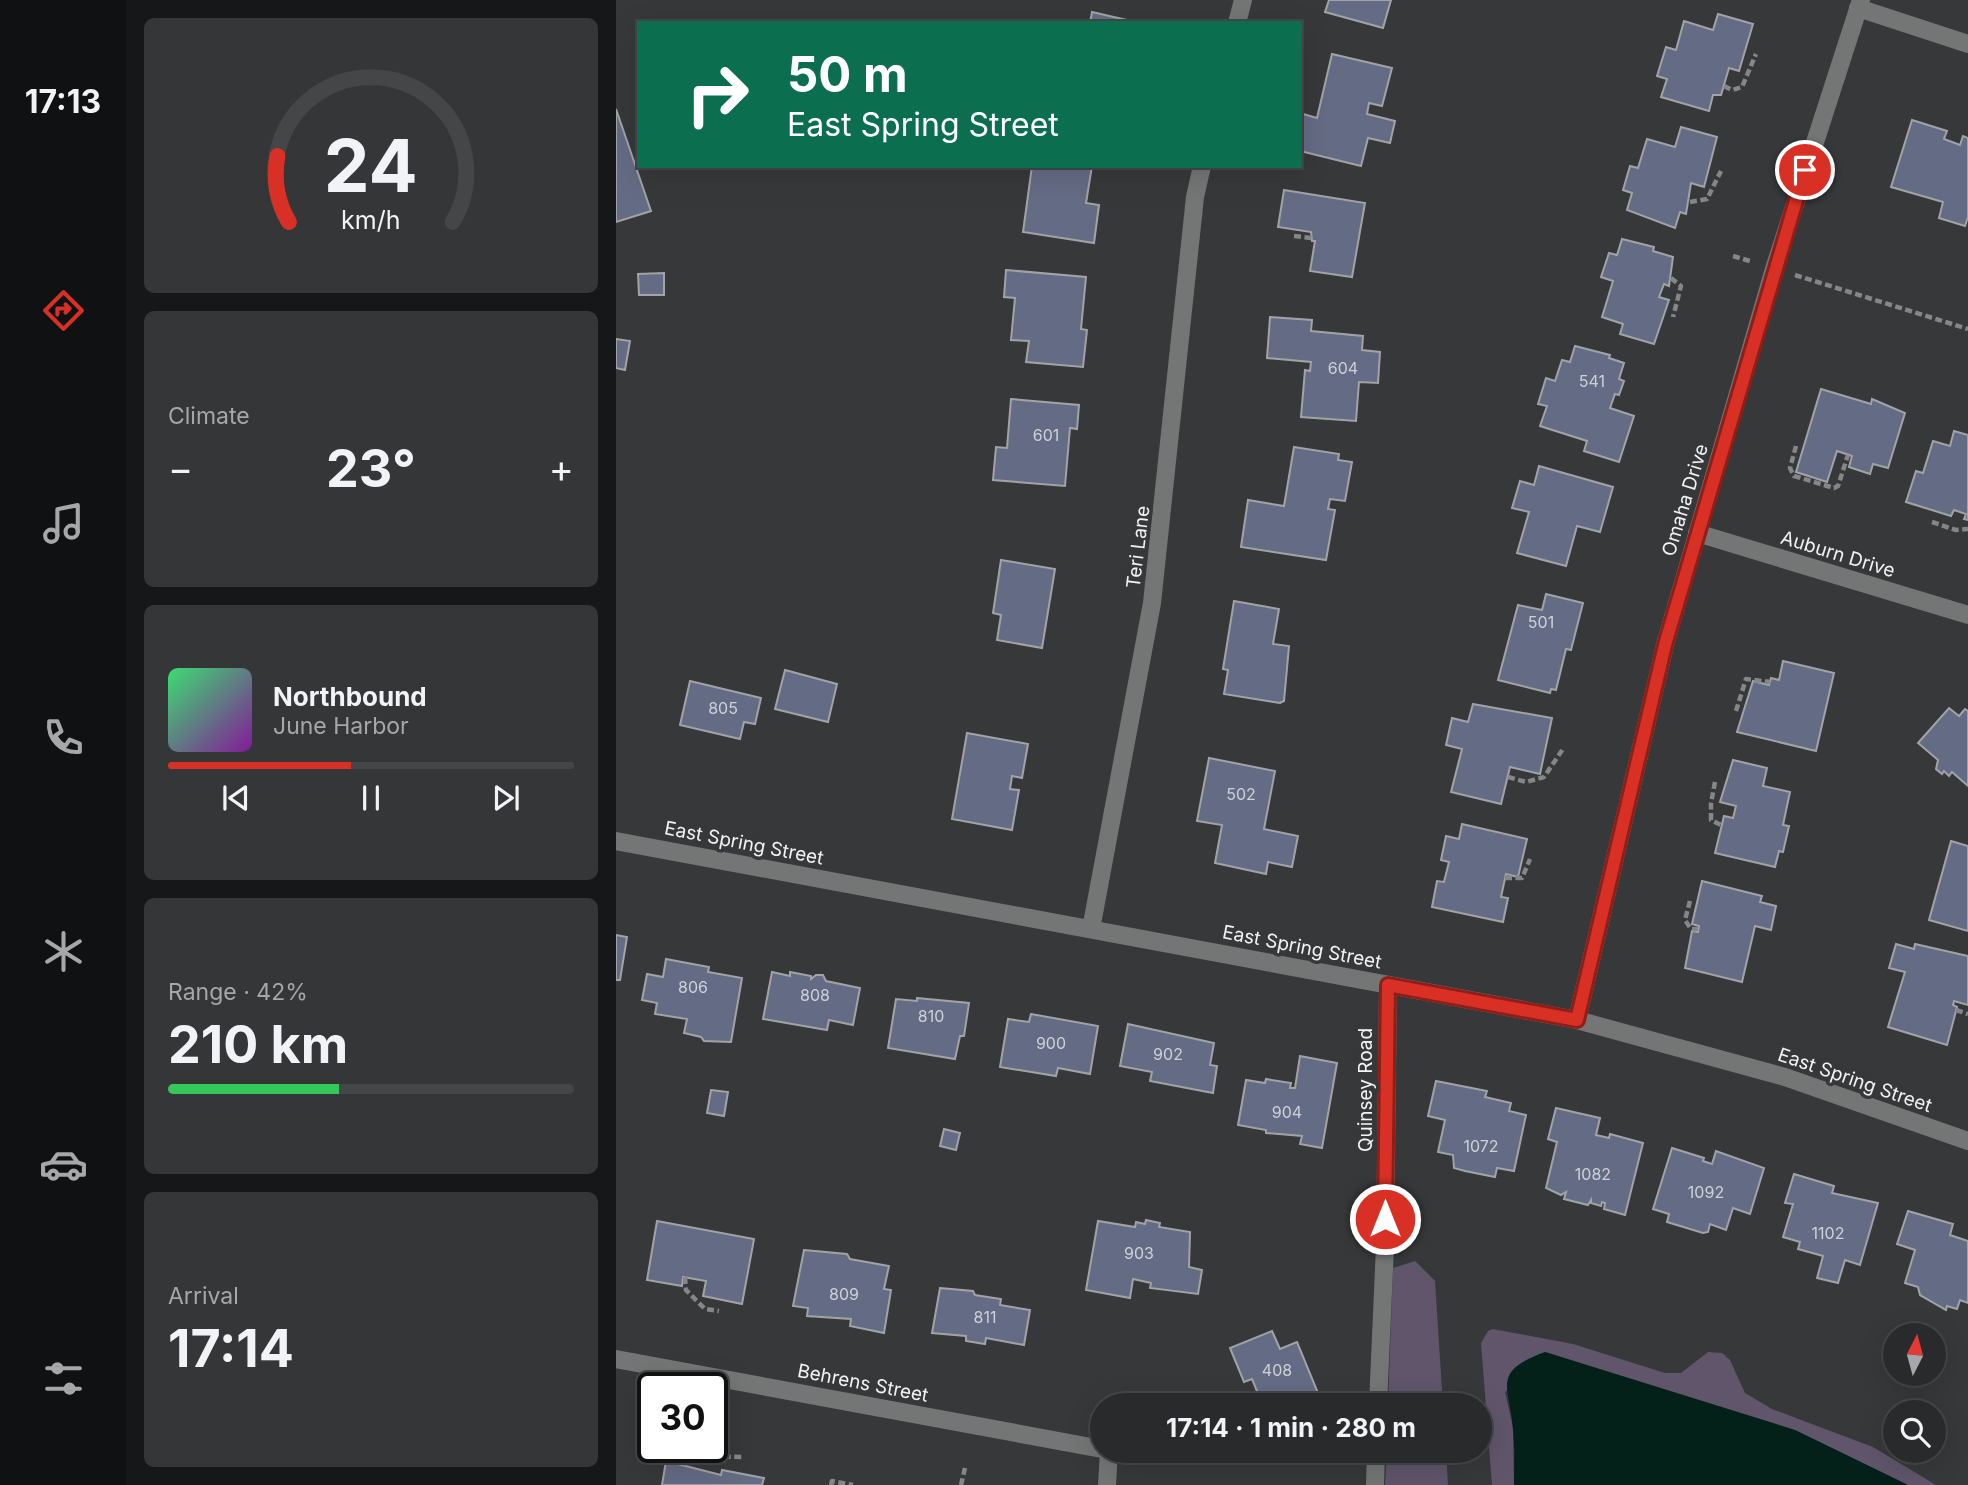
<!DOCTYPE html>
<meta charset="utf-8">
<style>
:root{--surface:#282a2c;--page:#343638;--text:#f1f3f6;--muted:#a5a7a9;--line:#444648;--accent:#d93025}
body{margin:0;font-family:Inter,sans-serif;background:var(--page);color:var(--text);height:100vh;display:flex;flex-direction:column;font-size:26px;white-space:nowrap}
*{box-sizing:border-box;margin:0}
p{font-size:23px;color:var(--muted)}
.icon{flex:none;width:38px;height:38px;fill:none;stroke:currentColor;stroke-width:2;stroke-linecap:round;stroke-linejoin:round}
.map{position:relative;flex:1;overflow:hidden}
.side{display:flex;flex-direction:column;gap:18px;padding:18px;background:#161718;width:490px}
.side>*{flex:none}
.banner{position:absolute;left:21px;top:21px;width:665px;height:147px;border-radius:0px;box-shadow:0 7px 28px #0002,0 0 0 2px var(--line);background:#0b6e4f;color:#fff;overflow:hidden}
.needle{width:46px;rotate:6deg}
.fabs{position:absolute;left:1267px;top:1323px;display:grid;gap:14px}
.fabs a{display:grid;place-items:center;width:63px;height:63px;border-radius:50%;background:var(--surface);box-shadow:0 7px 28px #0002,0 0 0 2px var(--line);font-size:35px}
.speed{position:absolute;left:21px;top:1372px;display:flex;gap:14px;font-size:35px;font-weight:700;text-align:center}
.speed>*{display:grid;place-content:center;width:91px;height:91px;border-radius:50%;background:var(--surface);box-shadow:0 7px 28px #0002,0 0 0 2px var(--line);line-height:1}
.speed .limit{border:4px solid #111;border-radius:10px;background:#fff;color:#111}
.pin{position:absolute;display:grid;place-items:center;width:60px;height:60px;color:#fff;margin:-30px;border:4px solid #fff;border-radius:50%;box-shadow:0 2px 7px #0007}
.me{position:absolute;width:77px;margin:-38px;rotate:0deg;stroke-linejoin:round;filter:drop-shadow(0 0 5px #0008)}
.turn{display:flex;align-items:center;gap:24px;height:147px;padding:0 35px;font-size:32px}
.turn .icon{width:91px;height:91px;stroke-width:2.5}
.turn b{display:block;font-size:49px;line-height:60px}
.big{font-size:52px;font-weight:700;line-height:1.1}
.side .tile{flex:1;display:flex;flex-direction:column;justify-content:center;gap:10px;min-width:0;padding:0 24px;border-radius:10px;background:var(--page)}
.side .dial{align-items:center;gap:0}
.dial svg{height:182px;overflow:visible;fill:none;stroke:var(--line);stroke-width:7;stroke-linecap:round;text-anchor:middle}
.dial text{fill:var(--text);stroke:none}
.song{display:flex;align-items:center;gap:21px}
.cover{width:84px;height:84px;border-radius:10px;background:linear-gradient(135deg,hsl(140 70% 55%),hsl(290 70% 35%))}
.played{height:7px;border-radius:4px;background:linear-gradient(90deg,var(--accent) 45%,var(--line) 45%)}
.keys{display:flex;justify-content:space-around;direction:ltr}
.heat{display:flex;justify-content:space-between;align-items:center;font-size:38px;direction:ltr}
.charge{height:10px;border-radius:5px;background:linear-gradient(90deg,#34c759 42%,var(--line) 0)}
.trip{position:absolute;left:474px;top:1393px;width:402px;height:70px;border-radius:35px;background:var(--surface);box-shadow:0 7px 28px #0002,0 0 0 2px var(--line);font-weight:700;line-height:70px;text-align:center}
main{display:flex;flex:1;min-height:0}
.tab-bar{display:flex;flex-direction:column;width:126px;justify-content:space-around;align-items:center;background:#101112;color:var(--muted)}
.tab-bar .icon{width:49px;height:49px}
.tab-bar .active{color:var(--accent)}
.tab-bar b{font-size:32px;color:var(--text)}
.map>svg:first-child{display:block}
</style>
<main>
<nav class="tab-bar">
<b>17:13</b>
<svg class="icon active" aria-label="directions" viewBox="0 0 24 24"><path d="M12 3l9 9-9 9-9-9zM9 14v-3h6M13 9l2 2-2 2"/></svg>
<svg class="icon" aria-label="music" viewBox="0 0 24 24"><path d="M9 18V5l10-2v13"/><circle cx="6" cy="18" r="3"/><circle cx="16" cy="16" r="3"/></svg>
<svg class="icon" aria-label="phone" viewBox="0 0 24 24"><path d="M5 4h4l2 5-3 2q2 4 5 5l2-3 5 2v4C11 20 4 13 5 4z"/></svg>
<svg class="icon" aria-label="climate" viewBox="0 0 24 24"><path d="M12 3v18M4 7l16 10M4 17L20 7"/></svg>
<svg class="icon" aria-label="car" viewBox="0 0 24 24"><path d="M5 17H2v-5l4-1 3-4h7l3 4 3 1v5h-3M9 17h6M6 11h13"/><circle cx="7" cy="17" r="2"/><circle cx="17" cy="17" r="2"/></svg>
<svg class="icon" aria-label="filters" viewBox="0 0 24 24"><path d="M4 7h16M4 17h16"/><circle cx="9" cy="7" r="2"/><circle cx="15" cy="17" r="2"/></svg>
</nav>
<section class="side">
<div class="tile dial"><svg viewBox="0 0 100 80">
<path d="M14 69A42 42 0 1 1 86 69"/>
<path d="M14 69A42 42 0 0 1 9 40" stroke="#d93025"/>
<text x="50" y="56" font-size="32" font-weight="700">24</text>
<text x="50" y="72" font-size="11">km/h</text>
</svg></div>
<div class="tile"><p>Climate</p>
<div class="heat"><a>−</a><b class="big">23°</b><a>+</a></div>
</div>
<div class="tile">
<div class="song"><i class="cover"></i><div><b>Northbound</b><p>June Harbor</p></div></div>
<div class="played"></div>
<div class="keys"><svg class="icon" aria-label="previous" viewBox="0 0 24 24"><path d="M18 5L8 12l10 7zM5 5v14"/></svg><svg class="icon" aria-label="pause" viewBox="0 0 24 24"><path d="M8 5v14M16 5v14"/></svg><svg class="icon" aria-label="next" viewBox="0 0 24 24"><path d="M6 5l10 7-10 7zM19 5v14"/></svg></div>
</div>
<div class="tile"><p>Range · 42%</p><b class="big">210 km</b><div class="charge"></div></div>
<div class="tile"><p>Arrival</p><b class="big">17:14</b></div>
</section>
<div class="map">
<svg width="1352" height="1485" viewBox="0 0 1352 1485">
<rect width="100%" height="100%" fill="#36383a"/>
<g fill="#60556b">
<polygon points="799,1261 819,1281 827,1405 772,1405 777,1268"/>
<polygon points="877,1329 957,1344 1049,1373 1065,1373 1092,1352 1106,1353 1114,1360 1129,1393 1156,1409 1257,1447 1320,1485 1292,1485 1179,1430 929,1352 889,1392 897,1427 898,1485 876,1485 865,1343 872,1331"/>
<polygon points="771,1451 830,1451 832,1485 769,1485"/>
</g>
<path fill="#032118" d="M929 1352 1179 1430 1292 1485H898C898 1467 899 1448 897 1430 894 1386 874 1372 929 1352Z"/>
<g fill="#646b84" stroke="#a2a3a6" stroke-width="2">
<polygon points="713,0 775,0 767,28 709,12"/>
<polygon points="476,12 524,23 474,23"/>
<polygon points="1102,14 1137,24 1123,71 1113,68 1105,95 1097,95 1093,111 1045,97 1051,79 1041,76 1050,47 1060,50 1068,21 1097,30"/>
<polygon points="716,54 776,68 766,106 753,103 751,114 779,121 774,143 752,138 745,166 684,151 684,113 701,118"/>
<polygon points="0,109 35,211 0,222"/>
<polygon points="1296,120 1331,131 1328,139 1344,145 1347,136 1352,138 1352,217 1349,226 1323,218 1327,202 1275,187"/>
<polygon points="1065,127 1101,137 1088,187 1075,183 1070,214 1064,212 1059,228 1011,210 1016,193 1007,190 1014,166 1022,168 1031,139 1059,147"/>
<polygon points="416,166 476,166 470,203 483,205 478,243 407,232"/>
<polygon points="668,190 749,203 736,277 694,271 699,241 696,241 695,232 662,227"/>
<polygon points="1006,239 1038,247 1037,251 1057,257 1053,286 1048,284 1043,297 1053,300 1038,344 1004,334 1007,324 986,317 997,281 985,277 993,253 1001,255"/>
<polygon points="390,270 470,277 465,329 471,330 467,367 410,362 413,341 395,340 399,298 388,297"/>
<polygon points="48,273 48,295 23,295 22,274"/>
<polygon points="654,317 696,320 695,331 747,336 746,350 764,352 762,383 743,382 740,421 685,417 689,370 694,371 695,362 651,358"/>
<polygon points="0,339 14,341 9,370 0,368"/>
<polygon points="959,346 994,355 993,358 1008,363 1003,379 1008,381 1003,395 999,394 994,408 1018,416 1003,462 968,451 971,441 924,426 931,406 922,404 930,378 939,381 946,360 954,362"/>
<polygon points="1205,389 1255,404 1256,399 1289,413 1272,468 1257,464 1254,474 1233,467 1236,456 1221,451 1211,482 1180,472"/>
<polygon points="395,399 463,405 461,429 454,428 449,486 377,480 380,447 391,448"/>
<polygon points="1338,431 1352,435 1352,520 1348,519 1350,514 1338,510 1335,516 1290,502 1300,471 1307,473 1317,441 1334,446"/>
<polygon points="678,447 723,454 722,460 736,462 729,501 714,499 712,509 719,510 710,560 625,547 632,500 668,506"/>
<polygon points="923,466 997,487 984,532 961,526 950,566 901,553 913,512 896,508 904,481 918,485"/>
<polygon points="385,560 439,569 426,648 381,640 385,615 377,613"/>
<polygon points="930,594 967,603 955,650 950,649 940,690 935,689 934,693 882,680 902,605 926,610"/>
<polygon points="618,601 663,609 657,644 673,646 668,701 664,703 608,694 612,670 607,669"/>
<polygon points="1167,661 1218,673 1200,751 1121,732 1137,681 1153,685 1155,678 1163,680"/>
<polygon points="169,670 221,684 212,722 159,709"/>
<polygon points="74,681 145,698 139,724 128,722 124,739 64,725"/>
<polygon points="857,704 936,718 924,774 894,767 885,804 835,792 846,749 830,745 836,718 852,722"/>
<polygon points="1333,708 1343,716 1349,709 1352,711 1352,786 1336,772 1333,776 1328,771 1326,774 1320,769 1322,760 1302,743"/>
<polygon points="351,733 412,744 406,778 396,776 394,789 403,790 396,830 336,819"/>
<polygon points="593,758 659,771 648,829 682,836 676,867 652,862 650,874 599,863 606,825 581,821"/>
<polygon points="1117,760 1151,768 1147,786 1174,792 1167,825 1173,826 1167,852 1163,851 1159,867 1099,853 1108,816 1117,818 1120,806 1104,802"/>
<polygon points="846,824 911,839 902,877 890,874 885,897 892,898 887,922 816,907 821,881 828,882 833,862 825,860 830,836 843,839"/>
<polygon points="1335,841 1352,846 1352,931 1313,920"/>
<polygon points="1086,881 1146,896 1144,902 1160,906 1155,930 1139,926 1126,982 1069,968 1076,931 1082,932 1083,926 1076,924"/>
<polygon points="0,935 11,937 4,980 0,980"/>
<polygon points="1280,944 1298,949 1299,944 1352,956 1352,1005 1338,1001 1337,1005 1341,1007 1331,1045 1272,1027 1289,972 1273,968"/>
<polygon points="50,959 93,967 92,972 126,978 115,1042 88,1041 85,1037 68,1033 71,1019 39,1014 41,1003 26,1000 31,974 47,977"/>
<polygon points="156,972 174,976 174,972 195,976 195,979 200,975 207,975 210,981 244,988 237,1025 213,1020 211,1030 147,1019"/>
<polygon points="301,998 353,1003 348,1036 344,1036 339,1059 272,1048 280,999 301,1001"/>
<polygon points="415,1014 482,1026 474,1074 442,1068 440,1076 384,1067 392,1019 413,1022"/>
<polygon points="512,1024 598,1043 594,1065 601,1066 597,1093 534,1081 536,1072 504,1066"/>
<polygon points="684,1056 721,1063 706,1148 684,1144 686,1136 650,1133 650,1130 622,1125 630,1080 649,1083 650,1079 675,1083 674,1088 679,1088"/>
<polygon points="820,1081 871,1091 869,1097 895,1103 893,1111 910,1115 898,1171 881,1168 879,1177 849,1171 838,1168 837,1155 822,1152 829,1120 812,1116"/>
<polygon points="95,1090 112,1092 108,1116 91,1113"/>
<polygon points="940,1108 984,1118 980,1135 993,1138 994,1134 1027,1143 1009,1215 988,1209 989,1203 986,1202 985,1206 975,1203 975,1200 972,1205 948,1199 950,1192 945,1195 930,1188 941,1142 932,1139"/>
<polygon points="328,1129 344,1133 340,1150 324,1146"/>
<polygon points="1056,1148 1088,1158 1087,1161 1096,1164 1100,1151 1148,1168 1134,1214 1117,1208 1110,1230 1094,1224 1092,1232 1087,1233 1051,1222 1053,1214 1037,1209"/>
<polygon points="1178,1174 1218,1186 1216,1193 1262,1203 1244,1265 1229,1260 1222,1283 1201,1278 1207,1256 1182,1249 1184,1242 1167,1237 1177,1204 1169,1203"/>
<polygon points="1292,1211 1337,1224 1334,1235 1352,1241 1352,1303 1344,1300 1341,1309 1331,1306 1330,1310 1304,1295 1302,1287 1289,1283 1299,1250 1281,1244"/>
<polygon points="530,1220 544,1223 543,1227 574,1232 573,1267 586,1270 582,1294 534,1288 535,1283 517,1279 514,1298 470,1290 482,1221 519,1227 520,1222 529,1224"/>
<polygon points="41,1221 138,1239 126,1304 87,1296 90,1281 67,1277 66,1286 31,1280"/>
<polygon points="188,1250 231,1254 234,1259 273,1266 268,1289 275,1290 268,1333 234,1326 235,1319 191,1316 192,1308 177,1306"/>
<polygon points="324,1288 357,1291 359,1295 385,1299 384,1305 414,1310 408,1345 370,1338 369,1344 350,1341 350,1336 316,1333"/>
<polygon points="656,1331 664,1349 681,1342 704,1398 685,1405 652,1405 650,1400 645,1401 636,1379 628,1382 614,1348"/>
<polygon points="50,1461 105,1475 106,1470 148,1478 146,1485 46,1485"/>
</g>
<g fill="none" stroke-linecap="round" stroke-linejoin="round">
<g stroke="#848688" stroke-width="4.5" stroke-dasharray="7 3.5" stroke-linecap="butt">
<polyline points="1108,86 1116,90 1126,87 1140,54"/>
<polyline points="1074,202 1091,199 1105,171"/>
<polyline points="678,236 696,238"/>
<polyline points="1117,256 1137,262"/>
<polyline points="1179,275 1352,329"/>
<polyline points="1055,278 1065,286 1057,317"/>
<polyline points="1180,446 1174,468 1178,476 1218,488 1222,486 1232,455"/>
<polyline points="1316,522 1340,530 1352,529"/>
<polyline points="1120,711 1130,679 1154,682"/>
<polyline points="892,777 910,782 928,777 947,749"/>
<polyline points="1099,782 1095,803 1095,820 1105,825"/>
<polyline points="889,878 906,878 914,859"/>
<polyline points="1074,901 1069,920 1075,929 1082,929"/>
<polyline points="1340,1010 1352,1014"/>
<polyline points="69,1277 70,1290 89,1309 103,1311"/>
<polyline points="67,1464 92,1456 128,1457"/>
<polyline points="215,1485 216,1481 237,1485"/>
<polyline points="345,1485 349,1468"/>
</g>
<g stroke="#747676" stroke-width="18">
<polyline points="1242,8 1352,44"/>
<polyline points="621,23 627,0"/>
<polyline points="1081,533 1352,615"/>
<polyline points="0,841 961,1020 1169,1077 1352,1141"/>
<polyline points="475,929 536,603 579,197 586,166"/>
<polyline points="961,1020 1049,645 1158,269 1245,0"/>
<polyline points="0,1359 486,1449"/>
<polyline points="762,1405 769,1246 772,985"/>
<polyline points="491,1485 493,1451"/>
<polyline points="759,1485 760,1451"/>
</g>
</g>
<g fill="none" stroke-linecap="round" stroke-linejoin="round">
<defs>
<polyline id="route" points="769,1219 772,985 961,1020 1049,645 1189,170"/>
</defs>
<use href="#route" stroke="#8d1f18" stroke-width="18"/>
<use href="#route" stroke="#d93025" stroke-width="12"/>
</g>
<g text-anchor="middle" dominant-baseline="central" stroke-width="7" stroke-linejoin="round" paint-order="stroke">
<g font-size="16" fill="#ced1d8">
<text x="727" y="368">604</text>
<text x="976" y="381">541</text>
<text x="430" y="435">601</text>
<text x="925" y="622">501</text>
<text x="107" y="708">805</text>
<text x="625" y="794">502</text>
<text x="77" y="987">806</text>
<text x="199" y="995">808</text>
<text x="315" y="1016">810</text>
<text x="435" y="1043">900</text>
<text x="552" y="1054">902</text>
<text x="671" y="1112">904</text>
<text x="865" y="1146">1072</text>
<text x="977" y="1174">1082</text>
<text x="1090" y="1192">1092</text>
<text x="1212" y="1233">1102</text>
<text x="523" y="1253">903</text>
<text x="228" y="1294">809</text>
<text x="369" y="1317">811</text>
<text x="661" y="1370">408</text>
</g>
<g font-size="19" fill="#f2f3f4" stroke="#36383a">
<text transform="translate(1069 500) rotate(-73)">Omaha Drive</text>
<text transform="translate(522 547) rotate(-83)">Teri Lane</text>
<text transform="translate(1222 554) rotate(17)">Auburn Drive</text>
<text transform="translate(128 843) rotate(11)">East Spring Street</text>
<text transform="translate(686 947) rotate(11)">East Spring Street</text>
<text transform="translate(1239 1080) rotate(19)">East Spring Street</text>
<text transform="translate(749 1090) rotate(-90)">Quinsey Road</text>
<text transform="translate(247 1383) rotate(11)">Behrens Street</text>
</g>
</g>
</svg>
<div class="fabs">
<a><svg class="needle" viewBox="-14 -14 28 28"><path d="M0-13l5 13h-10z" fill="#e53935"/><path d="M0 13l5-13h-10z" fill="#a5a7a9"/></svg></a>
<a><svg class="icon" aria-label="search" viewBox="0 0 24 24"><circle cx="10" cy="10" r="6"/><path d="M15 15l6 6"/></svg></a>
</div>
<div class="speed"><div class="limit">30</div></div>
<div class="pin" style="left:1189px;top:170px;background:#d93025"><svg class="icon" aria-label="arrive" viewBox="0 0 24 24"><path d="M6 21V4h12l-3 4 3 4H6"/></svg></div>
<svg class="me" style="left:769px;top:1219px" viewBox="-20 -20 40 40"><circle r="17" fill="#d93025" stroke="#fff" stroke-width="3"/><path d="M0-11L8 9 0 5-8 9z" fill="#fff"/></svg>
<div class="trip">17:14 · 1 min · 280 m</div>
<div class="banner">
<div class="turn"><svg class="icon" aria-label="right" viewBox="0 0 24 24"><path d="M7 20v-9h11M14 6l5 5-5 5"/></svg><div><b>50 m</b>East Spring Street</div></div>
</div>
</div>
</main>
